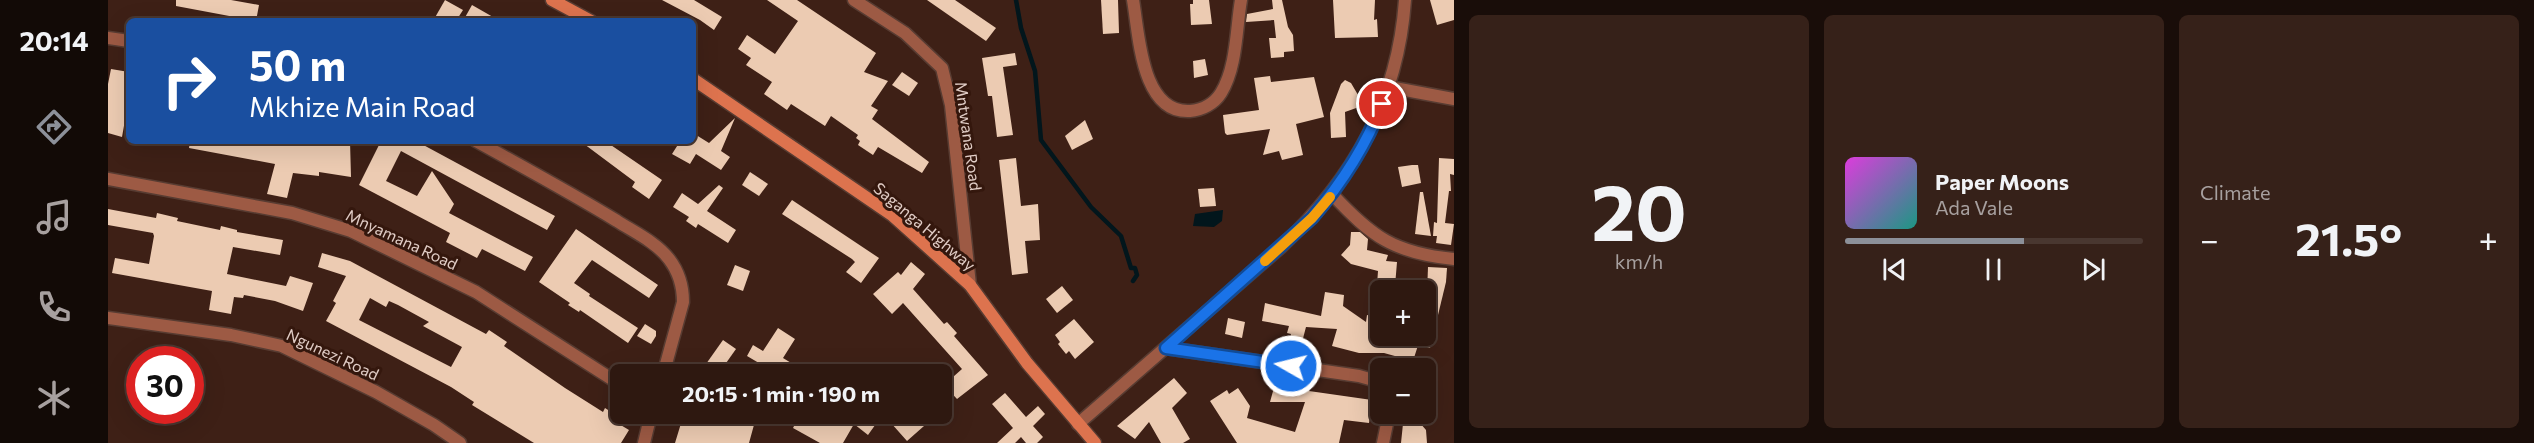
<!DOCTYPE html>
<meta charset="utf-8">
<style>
:root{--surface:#2e1810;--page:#362119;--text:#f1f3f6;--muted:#a7a09f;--line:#493730;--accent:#8c9099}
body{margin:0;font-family:Commissioner,sans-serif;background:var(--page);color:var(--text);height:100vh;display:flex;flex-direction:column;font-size:22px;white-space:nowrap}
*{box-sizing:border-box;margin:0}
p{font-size:20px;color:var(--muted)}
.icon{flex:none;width:33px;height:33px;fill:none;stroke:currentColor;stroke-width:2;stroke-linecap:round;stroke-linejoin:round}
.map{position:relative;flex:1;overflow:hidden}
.side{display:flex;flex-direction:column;gap:15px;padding:15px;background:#190d09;width:1080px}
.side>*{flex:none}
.guide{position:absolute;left:18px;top:18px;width:570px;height:126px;border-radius:9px;box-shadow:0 6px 24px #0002,0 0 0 2px var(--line);background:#1a4fa0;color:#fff;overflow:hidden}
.buttons{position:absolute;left:1262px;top:280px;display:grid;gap:12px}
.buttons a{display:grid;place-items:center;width:66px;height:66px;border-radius:9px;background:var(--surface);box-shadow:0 6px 24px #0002,0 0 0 2px var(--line);font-size:30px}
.speed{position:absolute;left:18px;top:346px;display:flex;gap:12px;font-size:30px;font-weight:700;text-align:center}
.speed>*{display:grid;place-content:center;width:78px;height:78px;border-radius:50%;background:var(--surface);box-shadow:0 6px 24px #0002,0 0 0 2px var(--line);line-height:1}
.speed .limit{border:9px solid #d22;background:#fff;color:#111}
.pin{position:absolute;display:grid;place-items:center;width:51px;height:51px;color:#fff;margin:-26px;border:3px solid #fff;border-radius:50%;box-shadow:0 2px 6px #0007}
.me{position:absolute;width:66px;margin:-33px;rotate:278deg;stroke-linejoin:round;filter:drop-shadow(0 0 4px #0008)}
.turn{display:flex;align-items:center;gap:21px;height:126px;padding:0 24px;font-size:27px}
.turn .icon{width:78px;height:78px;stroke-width:2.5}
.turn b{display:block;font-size:42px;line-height:51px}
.big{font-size:45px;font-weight:700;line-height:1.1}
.side .widget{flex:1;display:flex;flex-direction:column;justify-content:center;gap:9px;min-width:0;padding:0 21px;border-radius:9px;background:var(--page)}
.side .dial{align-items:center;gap:0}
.dial b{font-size:78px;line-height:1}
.song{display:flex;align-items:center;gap:18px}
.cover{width:72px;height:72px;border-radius:9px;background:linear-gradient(135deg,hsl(300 70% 55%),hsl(170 70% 35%))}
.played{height:6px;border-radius:3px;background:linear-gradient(90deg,var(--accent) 60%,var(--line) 60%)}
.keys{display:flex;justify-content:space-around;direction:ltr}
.heat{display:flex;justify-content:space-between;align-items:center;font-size:33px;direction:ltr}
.side .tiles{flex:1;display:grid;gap:15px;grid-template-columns:repeat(3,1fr)}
.trip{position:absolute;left:502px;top:364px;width:342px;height:60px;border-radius:9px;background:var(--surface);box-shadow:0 6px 24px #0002,0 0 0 2px var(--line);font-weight:700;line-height:60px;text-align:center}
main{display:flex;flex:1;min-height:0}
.tab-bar{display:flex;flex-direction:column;width:108px;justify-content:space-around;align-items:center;background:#120a06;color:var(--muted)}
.tab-bar .icon{width:42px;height:42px}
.tab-bar .active{color:var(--accent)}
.tab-bar b{font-size:27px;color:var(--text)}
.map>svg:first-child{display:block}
</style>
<main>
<nav class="tab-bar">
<b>20:14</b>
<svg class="icon active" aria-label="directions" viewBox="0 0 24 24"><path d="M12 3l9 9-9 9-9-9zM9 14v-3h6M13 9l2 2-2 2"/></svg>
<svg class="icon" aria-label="music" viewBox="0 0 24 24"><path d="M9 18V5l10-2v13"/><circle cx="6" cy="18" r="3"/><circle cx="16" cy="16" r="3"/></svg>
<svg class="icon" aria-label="phone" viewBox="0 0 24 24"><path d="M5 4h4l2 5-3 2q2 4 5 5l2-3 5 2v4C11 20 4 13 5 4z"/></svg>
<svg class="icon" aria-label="climate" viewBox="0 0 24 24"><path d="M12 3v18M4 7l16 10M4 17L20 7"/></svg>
</nav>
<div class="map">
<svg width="1346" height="443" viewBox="0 0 1346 443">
<rect width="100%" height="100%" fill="#3e2016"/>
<polygon fill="#02161c" points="1115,210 1114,221 1106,227 1085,226 1087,214"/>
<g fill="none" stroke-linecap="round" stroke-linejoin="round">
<polyline stroke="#02161c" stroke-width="4.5" points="908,0 913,28 927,71 933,140 983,207 1013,236 1023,268 1027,268 1029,275 1025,281"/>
</g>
<g fill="#eccbb2" fill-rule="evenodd">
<polygon points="68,0 123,0 151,5 148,21 68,6"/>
<polygon points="337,0 355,10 348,21 325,21"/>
<polygon points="554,0 586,0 614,17 606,30 592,20"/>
<polygon points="659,0 689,0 768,53 756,72 780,81 763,106 770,110 764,119 821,162 814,173 770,147 765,155 750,145 752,141 748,138 750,135 723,116 717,126 683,104 679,110 656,94 664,82 638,65 643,58 630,49 639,35 667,54 690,21"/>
<polygon points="819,0 847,0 888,28 878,41"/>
<polygon points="993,0 1010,0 1011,33 995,34"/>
<polygon points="1085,0 1101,0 1104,24 1083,25 1082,4 1085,4"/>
<polygon points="1164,0 1174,0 1180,27 1185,35 1186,51 1176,52 1176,57 1163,58 1161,38 1168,38 1166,20 1138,22 1139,14 1165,9"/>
<polygon points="1225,0 1267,0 1266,20 1269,19 1270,37 1227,38"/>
<polygon points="1322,0 1346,0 1346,20 1329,25"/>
<polygon points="364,5 392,21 355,21"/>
<polygon points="907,53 909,65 895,67 905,135 889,137 884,96 880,96 874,58"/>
<polygon points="1097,59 1100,75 1086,78 1085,61"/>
<polygon points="3,69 21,72 18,96 21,96 21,120 17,120 14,137 0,133 0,84"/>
<polygon points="794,72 810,83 801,96 784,85"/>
<polygon points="1162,76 1163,82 1206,77 1216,117 1188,124 1195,155 1174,160 1171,151 1155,155 1162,129 1119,135 1117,133 1115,115 1151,110 1146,78"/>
<polygon points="1237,80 1243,83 1253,100 1249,102 1251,107 1237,112 1238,137 1223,138 1222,113 1233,84"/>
<polygon points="627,118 613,151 622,157 613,170 588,154 582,164 564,154 571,143 568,141 585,141 585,133 601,143"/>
<polygon points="977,120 985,139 964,150 957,136"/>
<polygon points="82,141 242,141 243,177 211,172 211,176 185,173 179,198 159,194 167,164 81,148"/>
<polygon points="273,141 308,141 447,216 439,230 293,151 278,181 309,196 324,171 346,204 341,213 425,257 417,271 374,249 369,258 338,242 342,233 251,185"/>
<polygon points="472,141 497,141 554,180 541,199 524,187 527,182"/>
<polygon points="908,158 913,206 930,204 932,240 917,241 920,273 904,275 891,160"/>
<polygon points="1331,158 1346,159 1346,175 1342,174 1343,191 1341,191 1337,223 1346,224 1343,245 1328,243 1329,236 1325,236 1326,222 1329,223"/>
<polygon points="1304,165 1310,165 1313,183 1294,187 1290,167"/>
<polygon points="642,172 660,184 651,196 634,185"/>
<polygon points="611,185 615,188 599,211 628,230 620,243 590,224 588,228 578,221 581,217 565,207 574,193 590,204"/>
<polygon points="1106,188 1108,206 1092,207 1090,189"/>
<polygon points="1312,192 1315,192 1323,236 1307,234"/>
<polygon points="684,200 771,258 753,283 738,272 747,262 744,259 674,214"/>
<polygon points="0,209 48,218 49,213 70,218 69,221 112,230 113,226 129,230 129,232 175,240 172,255 125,247 119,274 178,286 182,276 205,283 195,311 167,301 136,295 135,298 126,297 123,314 101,310 104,291 4,273 7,258 41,264 46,236 45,233 0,225"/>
<polygon points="468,229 550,285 541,298 484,260 466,283 482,294 481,296 530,328 520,343 472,310 471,312 460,305 462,303 431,282"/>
<polygon points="1243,232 1252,232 1260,239 1259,250 1280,255 1278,261 1289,262 1287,286 1269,285 1270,271 1243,264 1233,255 1242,245"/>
<path d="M214 253 242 261 378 334 381 330 399 342 396 346 457 388 495 412 497 408 514 419 511 424 521 430 513 443H426L364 405 366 402 343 387 218 321 228 303 225 301 238 276 210 267ZM262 298 278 307 281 301 290 305 321 322 315 326 354 347 343 367 251 320Z"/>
<polygon points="803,262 817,274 805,289 836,324 839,322 849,333 846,336 880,375 849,399 836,385 854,369 795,303 784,314 765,294 790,272 793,275"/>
<polygon points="627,265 642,271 635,291 619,285"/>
<polygon points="1320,267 1339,268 1338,282 1322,348 1317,348"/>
<polygon points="954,286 965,300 949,313 938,299"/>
<polygon points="1217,292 1236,295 1235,306 1258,322 1259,315 1272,318 1272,336 1313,336 1305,361 1276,353 1251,353 1224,346 1229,329 1198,327 1193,346 1181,342 1183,334 1179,333 1181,326 1154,321 1157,303 1213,316"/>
<polygon points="1120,318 1137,322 1134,338 1117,334"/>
<polygon points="966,319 986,342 967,359 961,351 958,354 950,344 952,342 947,335"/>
<polygon points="537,324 548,331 548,336 543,344 529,336"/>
<polygon points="670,328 687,339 675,358 703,375 671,375 639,356 645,345 655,351"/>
<polygon points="615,340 628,349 611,373 598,364"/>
<polygon points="1066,378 1079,393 1064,408 1082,439 1075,443 1053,443 1041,422 1027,439 1009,426"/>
<polygon points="1202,383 1201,391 1264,400 1261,423 1236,420 1231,443 1129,443 1102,401 1119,390 1121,394 1130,388 1142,406 1139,418 1187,432 1197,402 1162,402 1167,384"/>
<polygon points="897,393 918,417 930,406 937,414 925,426 935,437 929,443 918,443 913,437 907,443 889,443 905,428 884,404"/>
<polygon points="584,414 649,414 641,443 567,443 574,420 580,421"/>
<polygon points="692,414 819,414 811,421 816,426 799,441 775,414 760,435 746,424 735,443 712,443 685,428"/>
<polygon points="1296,414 1314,414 1312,423 1318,430 1319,443 1293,443"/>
</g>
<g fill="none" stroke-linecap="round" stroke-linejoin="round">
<defs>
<g id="street">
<polyline points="746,0 797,33 834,68 843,105 862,285"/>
<path d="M1025 0C1031 34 1033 114 1082 111 1094 110 1106 104 1113 93 1129 67 1128 29 1133 0"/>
<polyline points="0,38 21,41"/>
<polyline points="1281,87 1346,99"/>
<path d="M368 141C415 167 463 193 509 221 526 232 548 242 561 259 571 272 575 286 575 302L555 375"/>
<polyline points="0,179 184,213 243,231 368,292 513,385"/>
<path d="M1224 194C1264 237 1286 253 1346 259"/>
<polyline points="0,318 123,335 174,346 268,392 326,425 352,443"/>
<polyline points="1058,348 1251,376 1272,382"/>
<path d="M970 424 1173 247C1245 179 1290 101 1297 0"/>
<polyline points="536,443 543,414"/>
<polyline points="1275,443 1281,414"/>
</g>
<g id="secondary">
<polyline points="444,0 483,21"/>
<polyline points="585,79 784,215 862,285 919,363 987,443"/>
</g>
</defs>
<use href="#street" stroke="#583c32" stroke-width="15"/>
<use href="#secondary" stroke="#583c32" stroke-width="15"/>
<use href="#street" stroke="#9d5a44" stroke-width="12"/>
<use href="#secondary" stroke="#dd734e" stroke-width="12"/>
</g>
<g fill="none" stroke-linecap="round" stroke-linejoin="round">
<defs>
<path id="route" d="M1183 366 1058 348 1204 218C1233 184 1258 146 1274 104"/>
</defs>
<use href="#route" stroke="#114b97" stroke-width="15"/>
<use href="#route" stroke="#1a73e8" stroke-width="10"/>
<polyline stroke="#f59e0b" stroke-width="10" points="1157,261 1204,218 1222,197"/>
</g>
<g text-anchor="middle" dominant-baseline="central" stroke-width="6" stroke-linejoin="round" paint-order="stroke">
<g font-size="16" fill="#e1cdc6" stroke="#34170d">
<text transform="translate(861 136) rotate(82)">Mntwana Road</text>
<text transform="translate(817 226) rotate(40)">Saganga Highway</text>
<text transform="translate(294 239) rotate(25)">Mnyamana Road</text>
<text transform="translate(225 354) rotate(25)">Ngunezi Road</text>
</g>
</g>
</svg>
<div class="buttons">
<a>+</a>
<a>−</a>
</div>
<div class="speed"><div class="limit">30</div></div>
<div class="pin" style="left:1274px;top:104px;background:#d93025"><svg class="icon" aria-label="arrive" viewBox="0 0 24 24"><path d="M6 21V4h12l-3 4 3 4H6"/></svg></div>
<svg class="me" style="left:1183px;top:366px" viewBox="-20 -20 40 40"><circle r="17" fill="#1a73e8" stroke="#fff" stroke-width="3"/><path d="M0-11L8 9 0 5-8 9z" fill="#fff"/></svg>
<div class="trip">20:15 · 1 min · 190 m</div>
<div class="guide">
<div class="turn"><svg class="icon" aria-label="right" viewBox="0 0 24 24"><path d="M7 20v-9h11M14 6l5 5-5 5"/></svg><div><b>50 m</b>Mkhize Main Road</div></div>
</div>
</div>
<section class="side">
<div class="tiles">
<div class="widget dial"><b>20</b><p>km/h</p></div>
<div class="widget">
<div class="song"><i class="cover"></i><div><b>Paper Moons</b><p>Ada Vale</p></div></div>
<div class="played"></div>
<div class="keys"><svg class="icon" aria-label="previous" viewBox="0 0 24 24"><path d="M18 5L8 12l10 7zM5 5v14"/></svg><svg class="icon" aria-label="pause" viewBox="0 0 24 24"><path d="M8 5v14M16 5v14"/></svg><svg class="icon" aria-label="next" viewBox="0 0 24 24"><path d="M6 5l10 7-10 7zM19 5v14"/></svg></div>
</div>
<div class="widget"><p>Climate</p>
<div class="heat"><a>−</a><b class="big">21.5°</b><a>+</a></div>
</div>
</div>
</section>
</main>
